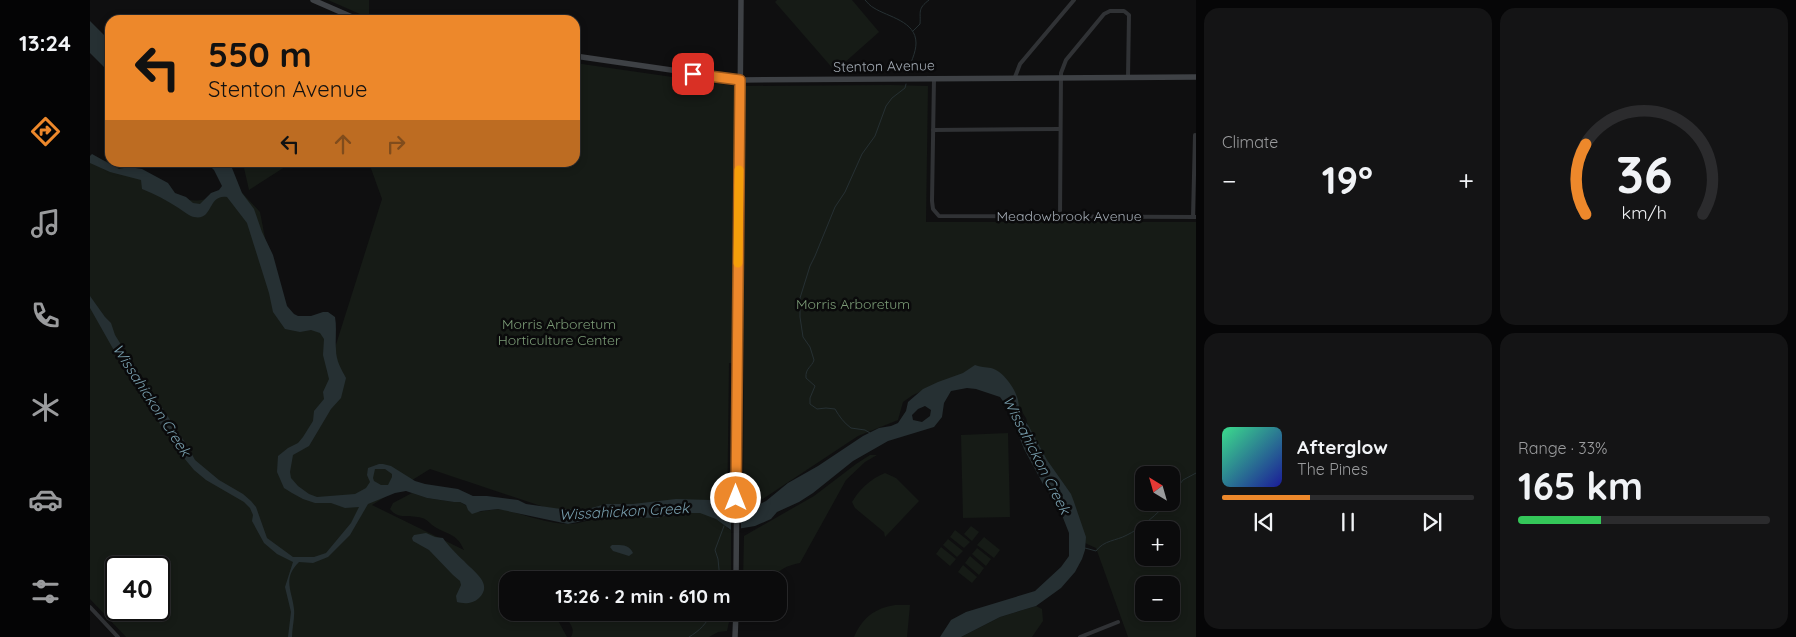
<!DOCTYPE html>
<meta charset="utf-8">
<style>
:root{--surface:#0b0b0c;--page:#141415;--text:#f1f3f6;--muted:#9a9b9d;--line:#2b2b2d;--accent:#ed882b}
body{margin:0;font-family:Quicksand,sans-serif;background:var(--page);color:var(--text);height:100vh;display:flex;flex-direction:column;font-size:19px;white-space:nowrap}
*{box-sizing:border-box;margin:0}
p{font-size:16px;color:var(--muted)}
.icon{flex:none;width:28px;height:28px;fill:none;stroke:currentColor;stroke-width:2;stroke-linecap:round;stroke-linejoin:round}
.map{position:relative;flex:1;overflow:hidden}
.panel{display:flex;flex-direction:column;gap:8px;padding:8px;background:#060607;width:600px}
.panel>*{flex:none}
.banner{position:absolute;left:15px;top:15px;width:475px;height:152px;border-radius:15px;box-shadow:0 2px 8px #0003,0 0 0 1px var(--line);background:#ed882b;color:#111;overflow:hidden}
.needle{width:32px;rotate:323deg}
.controls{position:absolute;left:1045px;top:466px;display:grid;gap:10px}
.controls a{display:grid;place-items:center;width:45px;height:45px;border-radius:10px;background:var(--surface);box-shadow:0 2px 8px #0003,0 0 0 1px var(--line);font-size:25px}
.speed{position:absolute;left:15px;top:556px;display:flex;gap:10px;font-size:25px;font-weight:700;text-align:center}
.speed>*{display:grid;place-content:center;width:65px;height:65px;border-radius:50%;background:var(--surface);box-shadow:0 2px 8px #0003,0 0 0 1px var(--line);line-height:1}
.speed .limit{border:2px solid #111;border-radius:8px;background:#fff;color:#111}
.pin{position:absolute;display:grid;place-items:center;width:42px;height:42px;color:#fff;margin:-21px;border-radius:10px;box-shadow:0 2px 8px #0006}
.me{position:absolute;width:55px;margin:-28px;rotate:0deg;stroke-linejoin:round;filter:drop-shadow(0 0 4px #0008)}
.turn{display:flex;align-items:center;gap:18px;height:105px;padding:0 20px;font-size:22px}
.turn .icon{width:65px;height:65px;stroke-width:2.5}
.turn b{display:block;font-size:35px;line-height:42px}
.lanes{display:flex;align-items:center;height:48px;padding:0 20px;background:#0003;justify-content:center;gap:25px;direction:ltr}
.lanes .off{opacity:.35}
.big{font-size:38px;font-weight:800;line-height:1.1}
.panel .widget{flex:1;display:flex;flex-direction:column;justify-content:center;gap:8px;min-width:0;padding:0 18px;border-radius:15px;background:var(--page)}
.panel .dial{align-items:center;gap:0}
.dial svg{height:130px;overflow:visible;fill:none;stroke:var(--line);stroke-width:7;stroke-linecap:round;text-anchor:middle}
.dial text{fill:var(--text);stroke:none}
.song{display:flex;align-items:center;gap:15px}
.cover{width:60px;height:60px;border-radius:8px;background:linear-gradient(135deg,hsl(150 70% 55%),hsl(240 70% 35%))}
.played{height:5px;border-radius:2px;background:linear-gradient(90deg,var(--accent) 35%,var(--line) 35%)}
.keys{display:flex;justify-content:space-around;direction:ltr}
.heat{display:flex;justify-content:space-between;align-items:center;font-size:28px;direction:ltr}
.charge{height:8px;border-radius:4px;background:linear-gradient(90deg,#34c759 33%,var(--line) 0)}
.panel .tiles{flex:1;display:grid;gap:8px;grid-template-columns:repeat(2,1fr)}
.trip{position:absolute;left:409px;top:571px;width:288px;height:50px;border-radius:15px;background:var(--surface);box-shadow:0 2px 8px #0003,0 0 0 1px var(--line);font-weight:800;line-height:50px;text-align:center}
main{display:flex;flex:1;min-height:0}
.menu{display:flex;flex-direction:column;width:90px;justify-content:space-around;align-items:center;background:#040405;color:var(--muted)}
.menu .icon{width:35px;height:35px}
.menu .current{color:var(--accent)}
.menu b{font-size:22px;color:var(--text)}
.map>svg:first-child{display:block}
</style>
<main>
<nav class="menu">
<b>13:24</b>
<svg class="icon current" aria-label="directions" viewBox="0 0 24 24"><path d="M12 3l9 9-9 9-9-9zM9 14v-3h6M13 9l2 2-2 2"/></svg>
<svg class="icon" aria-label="music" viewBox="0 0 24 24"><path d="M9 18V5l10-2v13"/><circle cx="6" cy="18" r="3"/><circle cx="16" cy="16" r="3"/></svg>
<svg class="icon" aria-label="phone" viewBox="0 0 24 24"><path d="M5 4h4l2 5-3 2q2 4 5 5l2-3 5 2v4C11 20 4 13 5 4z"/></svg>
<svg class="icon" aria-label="climate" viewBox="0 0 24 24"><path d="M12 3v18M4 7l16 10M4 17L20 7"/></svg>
<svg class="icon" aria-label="car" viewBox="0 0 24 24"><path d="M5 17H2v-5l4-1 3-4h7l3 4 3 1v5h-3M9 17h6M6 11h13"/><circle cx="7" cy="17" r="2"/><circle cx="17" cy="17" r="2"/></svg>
<svg class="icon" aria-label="filters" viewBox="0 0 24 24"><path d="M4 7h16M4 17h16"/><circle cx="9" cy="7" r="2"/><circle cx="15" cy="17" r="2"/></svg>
</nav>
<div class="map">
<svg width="1106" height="637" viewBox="0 0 1106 637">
<rect width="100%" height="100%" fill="#0f0f10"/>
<g fill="#161b16" fill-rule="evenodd">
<polygon points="238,0 279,0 279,18"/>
<polygon points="687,0 762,0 789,32 745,71 685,2"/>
<path d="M485 63 645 86 646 169 644 221 646 296 643 303V311L645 315 644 392 642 387V363H639L637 528 641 530V580H418V612L464 613 477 637H36L0 599V161C42 153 77 213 120 198 127 196 134 185 139 179L170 212 190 316 204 323 218 316 235 319 237 373 292 199 279 163 485 162ZM340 469 478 515 520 516C505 517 492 524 478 524 459 524 434 515 416 510L408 509 387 512 370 502H364L337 498 322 493 303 503 300 509C308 520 320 514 332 518 337 519 340 524 345 527 359 535 367 534 374 550L282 505ZM26 568H69V610H26Z"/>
<path d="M801 85 838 86 836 222H1106V637H1038L1006 548 995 543 945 454 936 418 919 392 848 384 823 395 813 402 808 420 768 436 653 512 655 86ZM1054 475H1081V502H1054ZM1054 530H1081V558H1054ZM1054 585H1081V612H1054Z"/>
<polygon points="147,163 201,163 159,190 154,168"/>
<polygon points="918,433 920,517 873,518 871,435"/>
<path d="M780 455H787L775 462 756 480 710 563C697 566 689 568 683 580H672L665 576 658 580H653L654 536 724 496 766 464Z"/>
<path d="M795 473 806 478 829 501 795 537 794 532 765 508 762 502C770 489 780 479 795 473Z"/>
<polygon points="881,526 889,532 882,541 874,534"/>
<polygon points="865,530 880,542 874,548 860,537"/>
<polygon points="894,537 910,550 904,558 887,545"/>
<polygon points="858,539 873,551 867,557 853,545"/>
<polygon points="851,547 866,559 860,566 846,554"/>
<polygon points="887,548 901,559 896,566 882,554"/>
<polygon points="880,556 894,568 889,575 875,563"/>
<polygon points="873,565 887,577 882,583 868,572"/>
<path d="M805 605H820L817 637H764C772 618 785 608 805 605Z"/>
<polygon points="946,606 952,609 953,621 942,637 871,637 910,617"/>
<path d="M474 613V612L641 613 637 631 628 632 619 637H481C487 627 476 621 474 613Z"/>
</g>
<g fill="#263033" fill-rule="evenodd">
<polygon points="0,21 20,41 20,73 0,53"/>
<path d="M2 154 29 169 39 167 52 169 78 183 85 193 96 197 103 203 110 204 121 193 129 190 132 186 124 170 117 163H140L152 193 164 209 172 232 183 255 197 306 204 314 208 316H221L233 312H238L245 317C247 328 245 339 246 350 246 360 251 369 256 378L251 398 241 409 219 446 203 455 200 472 201 478 208 486 219 494 227 497 265 494 276 488 280 482 277 475 278 468 289 464H293L301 466 325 481 335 484 368 489 383 496H397L428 500 436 504 471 509 494 510 516 504H543L586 499 621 500 640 508 660 509 676 501 698 483 728 466 773 436 789 428 801 426 808 423 816 411 818 402 833 389 848 382 873 373 885 365C890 367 896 367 901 368 913 371 925 388 928 400 930 412 929 414 938 425L957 460 981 494 984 502 996 537 995 550 992 559 985 572 971 588 946 606 910 617 871 637H850L861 620 876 612 945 591 971 567 979 556V533L968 505 953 484 934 449 918 408 910 397 886 389 877 388 861 391 854 403 852 417 844 427 798 441 763 461 723 493 709 502 687 512 681 519 665 526 641 530 626 519 610 513H586L567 518 534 517 529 514H525L478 524 408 509 391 511 382 514 378 510 376 505 370 502H364L337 498 316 491 305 493 278 504 260 535 238 557 223 563 209 562C192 579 202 590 204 609 205 618 202 628 202 637H198L201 612 195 587 203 562 187 554 174 543 162 521 163 515 160 508 154 502 116 480 104 470 94 458 81 435 74 430 26 354 0 308V296L15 317 21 323 25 335 40 359 98 447 105 460 129 480 153 494 161 501 166 507 177 538 203 557H224L236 553 261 523 269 507 255 508 241 503H225L213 499 202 493 194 488 187 472 188 456 198 448 208 443 213 437 223 421 224 411 234 399 233 392 239 379 233 355 234 339 230 333 221 330 210 332 195 329 183 312 179 293 157 223 137 197C117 194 124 221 104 217 99 216 92 210 87 207 76 200 65 194 52 189L51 180 20 172 0 163V156ZM835 406 841 410 840 416 832 422 823 420 822 415 828 409ZM285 469H295L302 474V477L298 485H291L284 481 283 478Z"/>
<path d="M336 533 345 537 353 538C356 543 368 556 374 561 383 571 404 584 389 598 383 604 374 604 367 602L366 596 371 585 370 581 363 575 339 550 323 541 322 538 324 535Z"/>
<path d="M522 545C531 545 539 544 543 553L539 556 523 551 520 547Z"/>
<path d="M424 612H458V613C446 619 434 619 422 614Z"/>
</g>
<polygon fill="#0f0f10" points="641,506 651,507 651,531 641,533"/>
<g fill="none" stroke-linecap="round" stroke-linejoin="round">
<g stroke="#263033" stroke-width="1">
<path d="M775 0C778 3 780 6 784 8 798 17 826 21 826 43 826 53 820 64 817 73"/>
<path d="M823 31 830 24C831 12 827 9 839 0"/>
<path d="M780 433 775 430 761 428C754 423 749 416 745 409L736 408 727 409 720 404V398L725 386 716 378C715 368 722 367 724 360L720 347 713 337 710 317V298L720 266 725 256 745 207 755 192 772 154 785 136 796 106 802 98 815 88 816 84"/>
<polyline points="1081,496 1093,480 1106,473"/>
<path d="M995 548 1006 551C1014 540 1026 541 1037 535 1048 530 1071 512 1077 502"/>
<polyline points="630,580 628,559 625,550 634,526"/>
<path d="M599 637C609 631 618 623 621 612"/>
</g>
<g stroke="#303235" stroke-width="4">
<polyline points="925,77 930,64 984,0"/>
<polyline points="844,78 842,201 843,209 849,216 1106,217"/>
<polyline points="843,130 970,129"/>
<polyline points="1103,216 1105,135"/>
<polyline points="970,217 971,73 976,60 1014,14 1020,11 1034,11 1039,15 1038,77"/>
<polyline points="0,607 28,637"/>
<polyline points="990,637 1028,622"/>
</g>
<g stroke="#3e4145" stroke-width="5.5">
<polyline points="223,0 269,20"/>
<polyline points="485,56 650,80 1106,77"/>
<polyline points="646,580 651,0"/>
<polyline points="645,637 646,612"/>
</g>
</g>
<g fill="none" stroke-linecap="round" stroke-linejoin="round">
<defs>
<polyline id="route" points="603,74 650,80 646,498"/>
</defs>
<use href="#route" stroke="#9a581c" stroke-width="12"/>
<use href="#route" stroke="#ed882b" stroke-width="9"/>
<polyline stroke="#f59e0b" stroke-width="9" points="648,263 649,170"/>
</g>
<g text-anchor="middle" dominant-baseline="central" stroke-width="5" stroke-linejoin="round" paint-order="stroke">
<g font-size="14" fill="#a0a8b1" stroke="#0a0a0b">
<text transform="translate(794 66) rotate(-1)">Stenton Avenue</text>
<text x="979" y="216">Meadowbrook Avenue</text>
</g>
<g font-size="14" fill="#7c9c77" stroke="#0a0a0b">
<text x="763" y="304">Morris Arboretum</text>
<text x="469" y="324">Morris Arboretum<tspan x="469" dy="16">Horticulture Center</tspan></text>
</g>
<g font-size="15" font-style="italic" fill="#779dac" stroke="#0a0a0b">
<text transform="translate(62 400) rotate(57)">Wissahickon Creek</text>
<text transform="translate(947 455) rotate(63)">Wissahickon Creek</text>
<text transform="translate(534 511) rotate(-3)">Wissahickon Creek</text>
</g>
</g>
</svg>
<div class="controls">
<a><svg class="needle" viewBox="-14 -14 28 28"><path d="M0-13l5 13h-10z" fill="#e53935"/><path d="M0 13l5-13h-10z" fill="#9a9b9d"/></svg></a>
<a>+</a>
<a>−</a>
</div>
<div class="speed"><div class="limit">40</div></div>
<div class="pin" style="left:603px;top:74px;background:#d93025"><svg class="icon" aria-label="arrive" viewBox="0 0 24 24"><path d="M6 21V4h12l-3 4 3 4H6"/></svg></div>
<svg class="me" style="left:646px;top:498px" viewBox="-20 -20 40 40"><circle r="17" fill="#ed882b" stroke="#fff" stroke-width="3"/><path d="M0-11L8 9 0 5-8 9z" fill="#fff"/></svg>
<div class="trip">13:26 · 2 min · 610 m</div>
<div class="banner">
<div class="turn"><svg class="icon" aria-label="left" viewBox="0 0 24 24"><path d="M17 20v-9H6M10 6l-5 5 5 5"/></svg><div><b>550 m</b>Stenton Avenue</div></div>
<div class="lanes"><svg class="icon" aria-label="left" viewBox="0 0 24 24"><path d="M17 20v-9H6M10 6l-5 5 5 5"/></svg><svg class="icon off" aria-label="ahead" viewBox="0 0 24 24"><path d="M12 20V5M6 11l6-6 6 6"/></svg><svg class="icon off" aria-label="right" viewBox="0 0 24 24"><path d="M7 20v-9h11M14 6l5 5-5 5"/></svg></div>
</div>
</div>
<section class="panel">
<div class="tiles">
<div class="widget"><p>Climate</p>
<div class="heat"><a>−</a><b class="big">19°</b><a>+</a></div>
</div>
<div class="widget dial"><svg viewBox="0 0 100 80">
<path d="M14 69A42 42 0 1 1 86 69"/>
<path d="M14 69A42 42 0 0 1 14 26" stroke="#ed882b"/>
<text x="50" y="56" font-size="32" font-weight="700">36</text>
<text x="50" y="72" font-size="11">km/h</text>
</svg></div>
<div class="widget">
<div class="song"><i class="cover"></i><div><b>Afterglow</b><p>The Pines</p></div></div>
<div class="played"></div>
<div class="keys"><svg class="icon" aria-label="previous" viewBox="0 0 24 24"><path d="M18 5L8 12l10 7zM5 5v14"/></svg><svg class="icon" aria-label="pause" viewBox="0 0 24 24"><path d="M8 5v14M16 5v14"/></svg><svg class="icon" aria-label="next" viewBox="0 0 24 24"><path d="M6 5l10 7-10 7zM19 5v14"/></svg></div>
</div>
<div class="widget"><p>Range · 33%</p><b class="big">165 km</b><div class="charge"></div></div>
</div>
</section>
</main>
